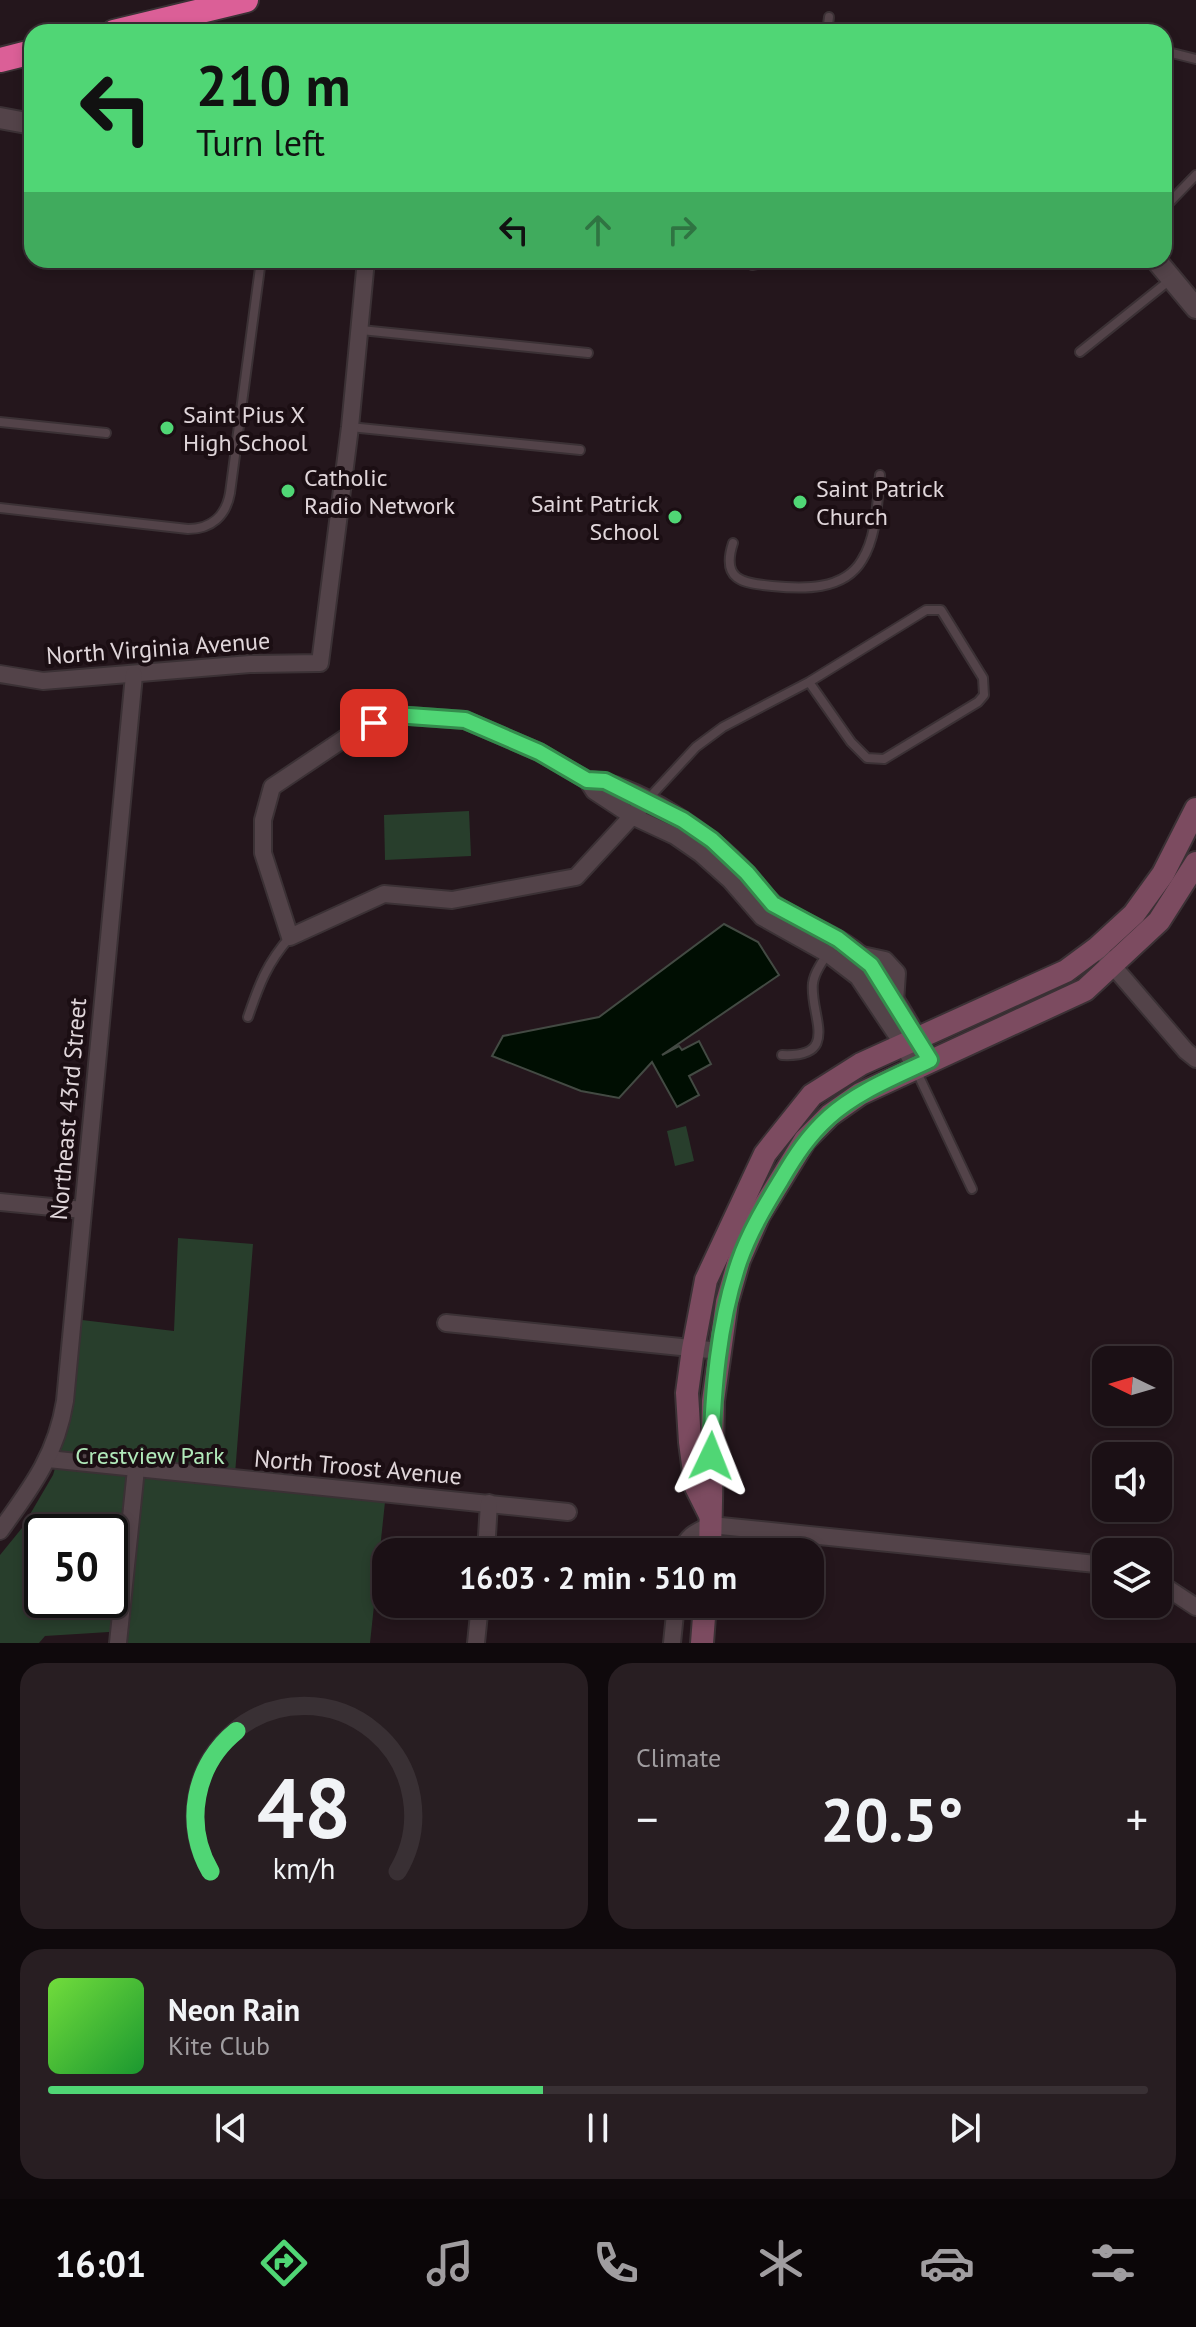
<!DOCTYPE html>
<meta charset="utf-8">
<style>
:root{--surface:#1b1015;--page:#281e22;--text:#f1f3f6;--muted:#a09da0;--line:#393034;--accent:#50d675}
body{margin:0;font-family:"PT Sans",sans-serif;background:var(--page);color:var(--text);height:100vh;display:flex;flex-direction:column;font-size:30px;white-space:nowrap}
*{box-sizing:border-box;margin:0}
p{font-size:26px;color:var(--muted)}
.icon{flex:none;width:44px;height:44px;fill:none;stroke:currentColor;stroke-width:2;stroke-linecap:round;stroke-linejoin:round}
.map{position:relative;height:1643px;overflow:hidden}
.drawer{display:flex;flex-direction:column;gap:20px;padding:20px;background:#0f090c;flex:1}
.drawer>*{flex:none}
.banner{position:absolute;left:24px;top:24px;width:1148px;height:244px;border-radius:24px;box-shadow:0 4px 12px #0003,0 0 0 2px var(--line);background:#50d675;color:#111;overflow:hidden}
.needle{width:52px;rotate:275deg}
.fabs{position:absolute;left:1092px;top:1346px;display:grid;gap:16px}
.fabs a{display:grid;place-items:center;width:80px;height:80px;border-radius:16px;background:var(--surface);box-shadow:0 4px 12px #0003,0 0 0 2px var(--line);font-size:40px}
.speed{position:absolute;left:24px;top:1514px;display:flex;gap:16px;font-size:40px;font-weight:700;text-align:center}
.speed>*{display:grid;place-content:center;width:104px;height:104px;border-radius:50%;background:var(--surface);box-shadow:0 4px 12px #0003,0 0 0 2px var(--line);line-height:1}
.speed .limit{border:4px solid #111;border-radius:12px;background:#fff;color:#111}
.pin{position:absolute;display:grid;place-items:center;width:68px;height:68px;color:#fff;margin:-34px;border-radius:16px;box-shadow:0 4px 12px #0006}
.me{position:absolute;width:88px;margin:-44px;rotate:2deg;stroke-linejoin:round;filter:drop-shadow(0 0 6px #0008)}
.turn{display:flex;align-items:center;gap:28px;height:168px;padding:0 40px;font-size:36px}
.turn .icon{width:104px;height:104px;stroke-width:2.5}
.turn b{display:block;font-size:56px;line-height:68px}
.lanes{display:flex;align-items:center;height:76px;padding:0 40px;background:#0003;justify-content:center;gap:40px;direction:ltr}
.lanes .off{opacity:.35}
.big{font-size:60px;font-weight:700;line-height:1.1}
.drawer .widget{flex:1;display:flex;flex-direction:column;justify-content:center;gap:12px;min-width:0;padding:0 28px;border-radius:24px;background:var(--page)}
.drawer .dial{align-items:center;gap:0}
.dial svg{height:208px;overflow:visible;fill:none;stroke:var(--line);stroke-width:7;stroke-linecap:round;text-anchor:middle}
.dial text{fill:var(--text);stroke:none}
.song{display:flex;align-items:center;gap:24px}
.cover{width:96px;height:96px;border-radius:12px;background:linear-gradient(135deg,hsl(100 70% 55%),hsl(130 70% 35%))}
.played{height:8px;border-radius:4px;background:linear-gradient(90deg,var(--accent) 45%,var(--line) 45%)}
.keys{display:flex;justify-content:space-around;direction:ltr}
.heat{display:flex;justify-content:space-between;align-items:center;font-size:44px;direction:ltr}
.drawer .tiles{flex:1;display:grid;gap:20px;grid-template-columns:1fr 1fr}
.widget:last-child{grid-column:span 2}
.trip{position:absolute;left:372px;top:1538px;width:452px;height:80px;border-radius:24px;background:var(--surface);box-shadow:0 4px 12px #0003,0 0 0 2px var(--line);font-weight:700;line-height:80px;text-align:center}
.dock{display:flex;height:128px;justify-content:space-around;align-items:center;background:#0b0608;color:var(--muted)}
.dock .icon{width:56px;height:56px}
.dock .current{color:var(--accent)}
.dock b{font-size:36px;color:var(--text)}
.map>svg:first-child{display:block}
</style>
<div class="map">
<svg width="1196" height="1643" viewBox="0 0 1196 1643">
<rect width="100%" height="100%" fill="#24161c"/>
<g fill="#283e2c" fill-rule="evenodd">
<polygon points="469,811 471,856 385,860 384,815"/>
<polygon points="686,1126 694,1161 675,1166 667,1131"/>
<path d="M178 1238 253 1244 234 1487 385 1502 370 1643H109V1632L45 1636 39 1643H0V1555L22 1528 53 1475 67 1429 82 1320 174 1331ZM42 1532H110V1600H42Z"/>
</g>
<polygon fill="#000e02" stroke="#434a43" stroke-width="2" points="724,924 758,942 779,975 662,1055 679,1046 682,1050 699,1041 711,1064 689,1076 699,1095 677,1107 652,1062 619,1098 581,1091 492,1056 503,1036 599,1017"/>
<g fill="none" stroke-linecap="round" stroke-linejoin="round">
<defs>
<g id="service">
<polyline points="827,32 829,17"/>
<polyline points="1164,51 1196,59"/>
<polyline points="1164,208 1196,175"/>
<polyline points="752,265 777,260"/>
<polyline points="361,330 588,353"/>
<polyline points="1080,352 1170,280"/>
<polyline points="0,422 106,433"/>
<polyline points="350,427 580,450"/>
<path d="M0 508 188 529C211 529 226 516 230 493L261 260"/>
<path d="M733 543C721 580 742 583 772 586 802 589 844 591 862 560 877 536 877 503 880 475"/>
<polyline points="648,799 696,747 723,727 809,682 926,610 941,610 983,678 984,695 978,702 884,759 867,758 851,742 809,682"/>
<path d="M248 1017C259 985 267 963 290 937"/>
<path d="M782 1055C842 1058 809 1014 813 983 815 968 830 952 838 939"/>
<polyline points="915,1068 972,1189"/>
</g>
<g id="minor">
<polyline points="0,674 43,681 250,664 320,663 350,427 366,260"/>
<path d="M587 780C638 782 713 836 747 873 757 883 764 897 776 905 806 926 849 937 873 967 895 995 914 1029 930 1060"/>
<polyline points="647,800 576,877 452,900 384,894 290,937 263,853 263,820 272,787 354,732 395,715 465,720 539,752 587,780 594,791 632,816 675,836 701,854 730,880 762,917 828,954 858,977 904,1046 915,1068"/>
<polyline points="862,955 885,960 897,973 895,1002"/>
<polyline points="1107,959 1186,1051 1196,1059"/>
<polyline points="0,1202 83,1210"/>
<polyline points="446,1323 720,1351"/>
<polyline points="48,1459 568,1512"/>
<path d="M0 1531C31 1488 56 1456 65 1401L134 675"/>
<polyline points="486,1552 489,1503"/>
<path d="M681 1552C687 1535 696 1532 711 1525L1106 1565"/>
<polyline points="1158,1582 1196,1607"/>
<polyline points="118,1643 136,1469"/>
<polyline points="476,1643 480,1604"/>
<polyline points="672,1643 676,1604"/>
</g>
<g id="tertiary">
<polyline points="0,118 32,124"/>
<polyline points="1156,260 1196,308"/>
</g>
<g id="secondary">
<polyline points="709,1513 696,1487 690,1442 687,1393 693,1349 706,1280 765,1154 812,1095 861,1064 1066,971 1097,948 1134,914 1163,874 1196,809"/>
<polyline points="710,1552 713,1401 727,1302 739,1260 759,1215 805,1140 830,1115 860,1094 1085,990 1159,921 1196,863"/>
<polyline points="702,1643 705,1604"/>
</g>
<g id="motorway">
<polyline points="114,32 246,0"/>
<polyline points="0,60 32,52"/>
</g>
</defs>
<use href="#service" stroke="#3b3135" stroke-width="12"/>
<use href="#minor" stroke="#3b3135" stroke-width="20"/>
<use href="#tertiary" stroke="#3b3135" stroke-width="24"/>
<use href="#secondary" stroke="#3b3135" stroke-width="26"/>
<use href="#motorway" stroke="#3b3135" stroke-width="28"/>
<use href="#service" stroke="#534349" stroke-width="8"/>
<use href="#minor" stroke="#534349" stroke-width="16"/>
<use href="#tertiary" stroke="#534349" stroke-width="20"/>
<use href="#secondary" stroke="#7c4b60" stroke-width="22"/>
<use href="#motorway" stroke="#db5f97" stroke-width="24"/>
</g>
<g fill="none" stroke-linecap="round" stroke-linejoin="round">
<defs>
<path id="route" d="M374 723 395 715 465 720 539 752 587 780 605 781 683 820 712 840 747 873 773 904 838 939 871 965 930 1060C895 1077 858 1091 829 1117 808 1136 795 1156 781 1180 765 1206 749 1233 739 1262 718 1324 713 1392 711 1456"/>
</defs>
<use href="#route" stroke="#348b4c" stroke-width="20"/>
<use href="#route" stroke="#50d675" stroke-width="14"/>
</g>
<g fill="#50d675" stroke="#1b0e13" stroke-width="3">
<circle cx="167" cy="428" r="8"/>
<circle cx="288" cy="491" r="8"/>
<circle cx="800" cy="502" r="8"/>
<circle cx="675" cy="517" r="8"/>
</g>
<g text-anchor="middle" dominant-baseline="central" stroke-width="8" stroke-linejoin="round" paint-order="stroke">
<g font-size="24" fill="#e0d6da" stroke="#1b0e13" text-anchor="start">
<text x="183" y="414">Saint Pius X<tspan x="183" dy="28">High School</tspan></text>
<text x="304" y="477">Catholic<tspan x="304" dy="28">Radio Network</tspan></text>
<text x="816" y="488">Saint Patrick<tspan x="816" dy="28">Church</tspan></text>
<text x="659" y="503" text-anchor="end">Saint Patrick<tspan x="659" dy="28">School</tspan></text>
</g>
<g font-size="24" fill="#e0d6da" stroke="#1b0e13">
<text transform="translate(158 648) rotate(-4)">North Virginia Avenue</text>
<text transform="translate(68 1109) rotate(-85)">Northeast 43rd Street</text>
<text transform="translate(358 1467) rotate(5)">North Troost Avenue</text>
</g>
<g font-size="24" fill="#b1e9ba" stroke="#1b0e13">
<text x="150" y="1455">Crestview Park</text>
</g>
</g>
</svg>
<div class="fabs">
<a><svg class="needle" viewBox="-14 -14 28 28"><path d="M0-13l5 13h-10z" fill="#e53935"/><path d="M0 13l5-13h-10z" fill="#a09da0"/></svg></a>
<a><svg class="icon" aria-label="sound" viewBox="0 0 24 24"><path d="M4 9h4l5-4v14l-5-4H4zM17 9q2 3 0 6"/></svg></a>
<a><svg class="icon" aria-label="layers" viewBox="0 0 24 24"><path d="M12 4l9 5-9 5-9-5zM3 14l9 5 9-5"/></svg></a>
</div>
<div class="speed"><div class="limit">50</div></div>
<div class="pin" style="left:374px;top:723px;background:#d93025"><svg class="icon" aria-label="arrive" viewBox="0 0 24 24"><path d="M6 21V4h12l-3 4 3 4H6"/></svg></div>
<svg class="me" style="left:711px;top:1456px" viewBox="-20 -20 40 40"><path d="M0-17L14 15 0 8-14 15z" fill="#50d675" stroke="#fff" stroke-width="4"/></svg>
<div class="trip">16:03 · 2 min · 510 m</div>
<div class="banner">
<div class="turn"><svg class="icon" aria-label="left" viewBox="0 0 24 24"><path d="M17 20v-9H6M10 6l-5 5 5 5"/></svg><div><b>210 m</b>Turn left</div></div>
<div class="lanes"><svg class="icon" aria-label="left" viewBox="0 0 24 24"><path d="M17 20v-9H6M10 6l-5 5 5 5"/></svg><svg class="icon off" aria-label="ahead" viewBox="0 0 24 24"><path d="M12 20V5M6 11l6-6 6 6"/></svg><svg class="icon off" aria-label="right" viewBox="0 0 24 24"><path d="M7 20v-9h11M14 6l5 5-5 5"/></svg></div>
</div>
</div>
<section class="drawer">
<div class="tiles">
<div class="widget dial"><svg viewBox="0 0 100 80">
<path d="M14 69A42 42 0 1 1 86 69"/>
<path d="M14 69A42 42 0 0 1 24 15" stroke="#50d675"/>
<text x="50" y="56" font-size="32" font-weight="700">48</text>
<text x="50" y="72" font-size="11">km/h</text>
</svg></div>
<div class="widget"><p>Climate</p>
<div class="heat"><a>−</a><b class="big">20.5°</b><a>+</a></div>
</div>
<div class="widget">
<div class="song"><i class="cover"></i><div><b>Neon Rain</b><p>Kite Club</p></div></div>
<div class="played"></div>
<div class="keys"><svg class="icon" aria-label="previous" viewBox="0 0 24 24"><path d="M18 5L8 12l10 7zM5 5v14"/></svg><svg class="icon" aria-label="pause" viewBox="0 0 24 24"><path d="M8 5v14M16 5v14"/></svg><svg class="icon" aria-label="next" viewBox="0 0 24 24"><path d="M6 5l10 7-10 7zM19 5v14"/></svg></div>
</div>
</div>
</section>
<nav class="dock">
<b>16:01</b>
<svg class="icon current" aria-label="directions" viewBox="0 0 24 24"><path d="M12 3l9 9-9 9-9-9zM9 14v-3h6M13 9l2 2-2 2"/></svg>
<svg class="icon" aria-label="music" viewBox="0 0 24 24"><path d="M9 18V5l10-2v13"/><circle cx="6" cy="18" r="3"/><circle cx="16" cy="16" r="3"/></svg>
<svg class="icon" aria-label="phone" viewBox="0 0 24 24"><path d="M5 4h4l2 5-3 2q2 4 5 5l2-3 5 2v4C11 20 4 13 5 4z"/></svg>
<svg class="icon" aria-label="climate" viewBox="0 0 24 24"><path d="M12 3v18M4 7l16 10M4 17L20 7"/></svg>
<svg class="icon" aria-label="car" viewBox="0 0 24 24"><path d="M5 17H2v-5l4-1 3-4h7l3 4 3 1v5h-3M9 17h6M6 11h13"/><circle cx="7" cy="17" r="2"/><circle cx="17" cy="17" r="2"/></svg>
<svg class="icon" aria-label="filters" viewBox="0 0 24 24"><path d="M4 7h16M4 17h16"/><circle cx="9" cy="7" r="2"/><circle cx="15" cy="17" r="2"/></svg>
</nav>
